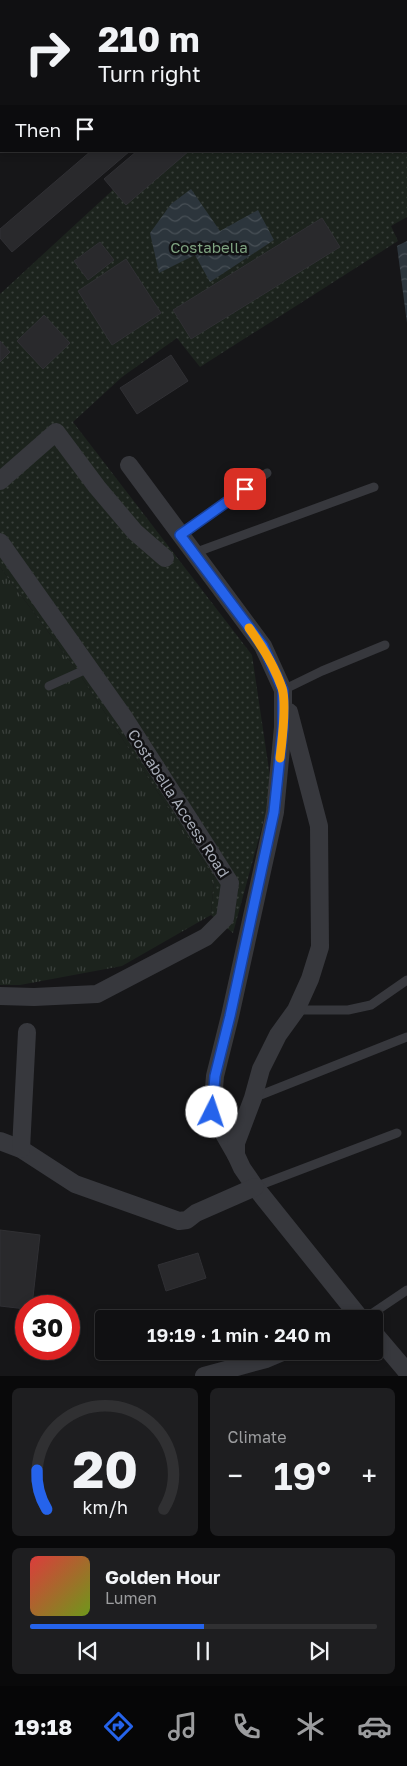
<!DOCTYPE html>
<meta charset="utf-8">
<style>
:root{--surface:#101012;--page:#1e1e20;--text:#f1f3f6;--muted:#9c9d9f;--line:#303032;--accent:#2563eb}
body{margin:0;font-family:"Golos Text",sans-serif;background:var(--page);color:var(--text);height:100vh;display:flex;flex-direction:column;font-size:19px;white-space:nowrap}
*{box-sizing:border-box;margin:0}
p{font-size:16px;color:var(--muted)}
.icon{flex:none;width:28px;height:28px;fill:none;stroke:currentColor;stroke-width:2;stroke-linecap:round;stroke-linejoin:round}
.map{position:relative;height:1376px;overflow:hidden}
.sheet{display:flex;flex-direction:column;gap:12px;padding:12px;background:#09090a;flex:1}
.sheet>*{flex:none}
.banner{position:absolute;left:0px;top:0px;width:408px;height:152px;box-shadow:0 2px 8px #0003,0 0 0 1px var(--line);background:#101012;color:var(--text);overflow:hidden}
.speed{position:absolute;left:15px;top:1295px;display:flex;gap:10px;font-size:25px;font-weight:700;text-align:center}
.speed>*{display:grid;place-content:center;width:65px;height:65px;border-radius:50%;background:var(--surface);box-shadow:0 2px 8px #0003,0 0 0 1px var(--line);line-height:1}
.speed .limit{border:8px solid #d22;background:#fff;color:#111}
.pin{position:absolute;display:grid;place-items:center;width:42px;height:42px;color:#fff;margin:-21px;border-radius:10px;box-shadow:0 2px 8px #0006}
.me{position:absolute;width:55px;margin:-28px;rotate:4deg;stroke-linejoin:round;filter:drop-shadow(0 0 4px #0008)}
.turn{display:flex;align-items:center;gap:18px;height:105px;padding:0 15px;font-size:22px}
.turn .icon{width:65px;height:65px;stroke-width:2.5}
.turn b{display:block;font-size:35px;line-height:42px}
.then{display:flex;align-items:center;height:48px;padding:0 15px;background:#0003;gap:10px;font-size:19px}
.big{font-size:38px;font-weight:600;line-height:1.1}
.sheet .widget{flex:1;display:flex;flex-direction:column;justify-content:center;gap:8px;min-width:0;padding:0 18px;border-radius:8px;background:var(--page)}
.sheet .dial{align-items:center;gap:0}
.dial svg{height:130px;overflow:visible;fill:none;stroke:var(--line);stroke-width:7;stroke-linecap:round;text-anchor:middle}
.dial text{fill:var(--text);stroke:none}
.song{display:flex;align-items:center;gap:15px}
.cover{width:60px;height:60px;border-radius:8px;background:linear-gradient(135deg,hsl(0 70% 55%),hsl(80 70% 35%))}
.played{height:5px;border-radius:2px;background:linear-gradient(90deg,var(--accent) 50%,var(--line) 50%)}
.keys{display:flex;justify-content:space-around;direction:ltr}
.heat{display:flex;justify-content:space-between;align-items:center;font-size:28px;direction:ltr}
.sheet .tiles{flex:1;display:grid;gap:12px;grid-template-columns:1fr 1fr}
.widget:last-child{grid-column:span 2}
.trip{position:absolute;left:95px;top:1310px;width:288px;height:50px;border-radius:5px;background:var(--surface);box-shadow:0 2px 8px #0003,0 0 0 1px var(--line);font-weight:600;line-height:50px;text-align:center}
.tabs{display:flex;height:80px;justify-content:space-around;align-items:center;background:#060607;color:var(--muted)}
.tabs .icon{width:35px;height:35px}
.tabs .current{color:var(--accent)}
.tabs b{font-size:22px;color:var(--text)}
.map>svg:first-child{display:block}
</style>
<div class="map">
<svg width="407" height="1376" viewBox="0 0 407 1376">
<defs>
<pattern id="grass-tufts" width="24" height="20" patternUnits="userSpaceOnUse" patternTransform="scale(1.25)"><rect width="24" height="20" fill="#1c231d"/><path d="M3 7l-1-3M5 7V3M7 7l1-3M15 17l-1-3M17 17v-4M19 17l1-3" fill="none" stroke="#3a403c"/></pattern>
<pattern id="park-dots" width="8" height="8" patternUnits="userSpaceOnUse" patternTransform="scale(1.25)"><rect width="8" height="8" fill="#1c231d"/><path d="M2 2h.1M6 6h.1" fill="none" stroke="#3a403c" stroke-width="1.8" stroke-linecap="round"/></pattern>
<pattern id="water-waves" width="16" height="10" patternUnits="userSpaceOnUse" patternTransform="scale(1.25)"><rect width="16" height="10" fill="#2c353c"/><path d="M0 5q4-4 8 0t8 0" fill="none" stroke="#485056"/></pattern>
</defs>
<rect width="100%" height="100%" fill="#161618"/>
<polygon fill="url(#grass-tufts)" points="0,567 78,672 214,877 211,915 122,966 20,985 0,985"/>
<polygon fill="url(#park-dots)" points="322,0 407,0 407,217 391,226 398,241 200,367 177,338 122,377 73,422 252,655 272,790 233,933 211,915 214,877 78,672 0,567 0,294 155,151 406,151 406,1 321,1"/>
<g fill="url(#water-waves)">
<polygon points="191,189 220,231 258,210 274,240 210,282 195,255 159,273 150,233 171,204"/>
<polygon points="407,241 407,323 397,246"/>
</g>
<g fill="#29292c" stroke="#303034">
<polygon points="91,151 130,151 12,252 0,238 0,229"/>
<polygon points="137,151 189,151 126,205 104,179"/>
<polygon points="322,218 340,247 191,339 173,310"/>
<polygon points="100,242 114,260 88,280 74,261"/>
<polygon points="126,259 161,313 112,345 78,291"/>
<polygon points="44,315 70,343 43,369 17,341"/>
<polygon points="0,341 10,352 0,362"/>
<polygon points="171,355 188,381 137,414 120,388"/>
<polygon points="0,1230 40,1235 32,1306 26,1306 26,1309 0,1306"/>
<polygon points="198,1253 206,1278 166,1291 158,1265"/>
</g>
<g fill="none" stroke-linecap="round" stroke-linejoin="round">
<g stroke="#37383d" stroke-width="9">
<polyline points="180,535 267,473"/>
<polyline points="194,553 374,487"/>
<polyline points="49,686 89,668"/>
<polyline points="283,690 322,671 385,645"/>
<polyline points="296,1010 348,1010 371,1005 407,980"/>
<polyline points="253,1098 407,1037"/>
<polyline points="255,1187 397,1133"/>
<polyline points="364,1319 407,1290"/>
</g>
<g stroke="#37383d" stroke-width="18">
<polyline points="129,465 263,646 283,690 283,727 275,812 230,1016 215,1076 212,1113 236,1155"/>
<polyline points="0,481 56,432 97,487 135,532 165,558"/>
<polyline points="0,542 125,719 230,883 225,918 206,937 97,994 34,997 0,996"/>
<polyline points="289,712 319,826 320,947 310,979 296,1010 278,1035 261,1069 253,1098 236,1143 236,1155 242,1168 255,1187 361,1319"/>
<polyline points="0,1141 21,1149 75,1184 179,1221 187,1220 196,1213 255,1187"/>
<polyline points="21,1149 27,1032"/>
<polyline points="374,1333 407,1372"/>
<polyline points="204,1376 266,1359 285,1351"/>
</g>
</g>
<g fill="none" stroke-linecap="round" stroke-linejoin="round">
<defs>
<polyline id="route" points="212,1112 215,1076 230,1016 274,812 283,727 283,690 263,646 180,535 245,489"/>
</defs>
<use href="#route" stroke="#184099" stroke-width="12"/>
<use href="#route" stroke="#2563eb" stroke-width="9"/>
<path stroke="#f59e0b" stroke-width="9" d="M249 628C262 646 275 667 282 688 287 703 282 742 280 758"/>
</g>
<g text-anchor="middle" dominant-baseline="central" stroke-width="5" stroke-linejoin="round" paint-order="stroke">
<g font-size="15" fill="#7fa381" stroke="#111113">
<text x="209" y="247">Costabella</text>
</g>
<g font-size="15" fill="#a8adb8" stroke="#111113">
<text transform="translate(179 803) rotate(57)">Costabella Access Road</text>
</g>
</g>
</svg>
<div class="speed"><div class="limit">30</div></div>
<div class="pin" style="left:245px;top:489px;background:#d93025"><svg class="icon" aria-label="arrive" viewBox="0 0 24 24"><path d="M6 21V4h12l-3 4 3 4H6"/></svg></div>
<svg class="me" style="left:212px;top:1112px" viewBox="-20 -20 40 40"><circle r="19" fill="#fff"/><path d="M0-13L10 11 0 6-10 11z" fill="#2563eb"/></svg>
<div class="trip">19:19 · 1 min · 240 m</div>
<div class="banner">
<div class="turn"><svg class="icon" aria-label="right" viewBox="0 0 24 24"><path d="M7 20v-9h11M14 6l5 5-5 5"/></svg><div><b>210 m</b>Turn right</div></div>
<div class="then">Then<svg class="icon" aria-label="arrive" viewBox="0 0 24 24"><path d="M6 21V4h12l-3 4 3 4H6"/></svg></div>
</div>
</div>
<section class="sheet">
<div class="tiles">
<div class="widget dial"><svg viewBox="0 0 100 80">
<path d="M14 69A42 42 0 1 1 86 69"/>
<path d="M14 69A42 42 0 0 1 8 45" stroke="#2563eb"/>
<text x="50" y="56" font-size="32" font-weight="700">20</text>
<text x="50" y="72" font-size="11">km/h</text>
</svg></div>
<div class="widget"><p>Climate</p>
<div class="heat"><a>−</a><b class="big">19°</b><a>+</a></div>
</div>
<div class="widget">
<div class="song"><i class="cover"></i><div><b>Golden Hour</b><p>Lumen</p></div></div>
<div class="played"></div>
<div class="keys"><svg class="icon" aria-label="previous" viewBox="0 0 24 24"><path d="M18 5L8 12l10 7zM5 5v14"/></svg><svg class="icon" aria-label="pause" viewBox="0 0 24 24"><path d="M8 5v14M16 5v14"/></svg><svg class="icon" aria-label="next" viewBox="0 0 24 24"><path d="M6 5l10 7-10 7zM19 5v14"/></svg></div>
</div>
</div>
</section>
<nav class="tabs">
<b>19:18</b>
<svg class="icon current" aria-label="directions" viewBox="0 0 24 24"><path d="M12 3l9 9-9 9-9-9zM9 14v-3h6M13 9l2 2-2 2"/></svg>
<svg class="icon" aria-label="music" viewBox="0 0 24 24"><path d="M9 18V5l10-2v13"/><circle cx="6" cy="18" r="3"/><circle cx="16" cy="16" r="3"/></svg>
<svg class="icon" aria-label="phone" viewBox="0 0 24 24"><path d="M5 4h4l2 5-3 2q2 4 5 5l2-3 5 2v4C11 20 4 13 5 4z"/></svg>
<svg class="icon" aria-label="climate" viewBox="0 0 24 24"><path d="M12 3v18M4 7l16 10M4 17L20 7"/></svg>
<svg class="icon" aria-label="car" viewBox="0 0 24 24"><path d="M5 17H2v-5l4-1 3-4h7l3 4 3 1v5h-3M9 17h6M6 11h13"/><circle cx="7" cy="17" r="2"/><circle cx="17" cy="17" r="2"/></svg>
</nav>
